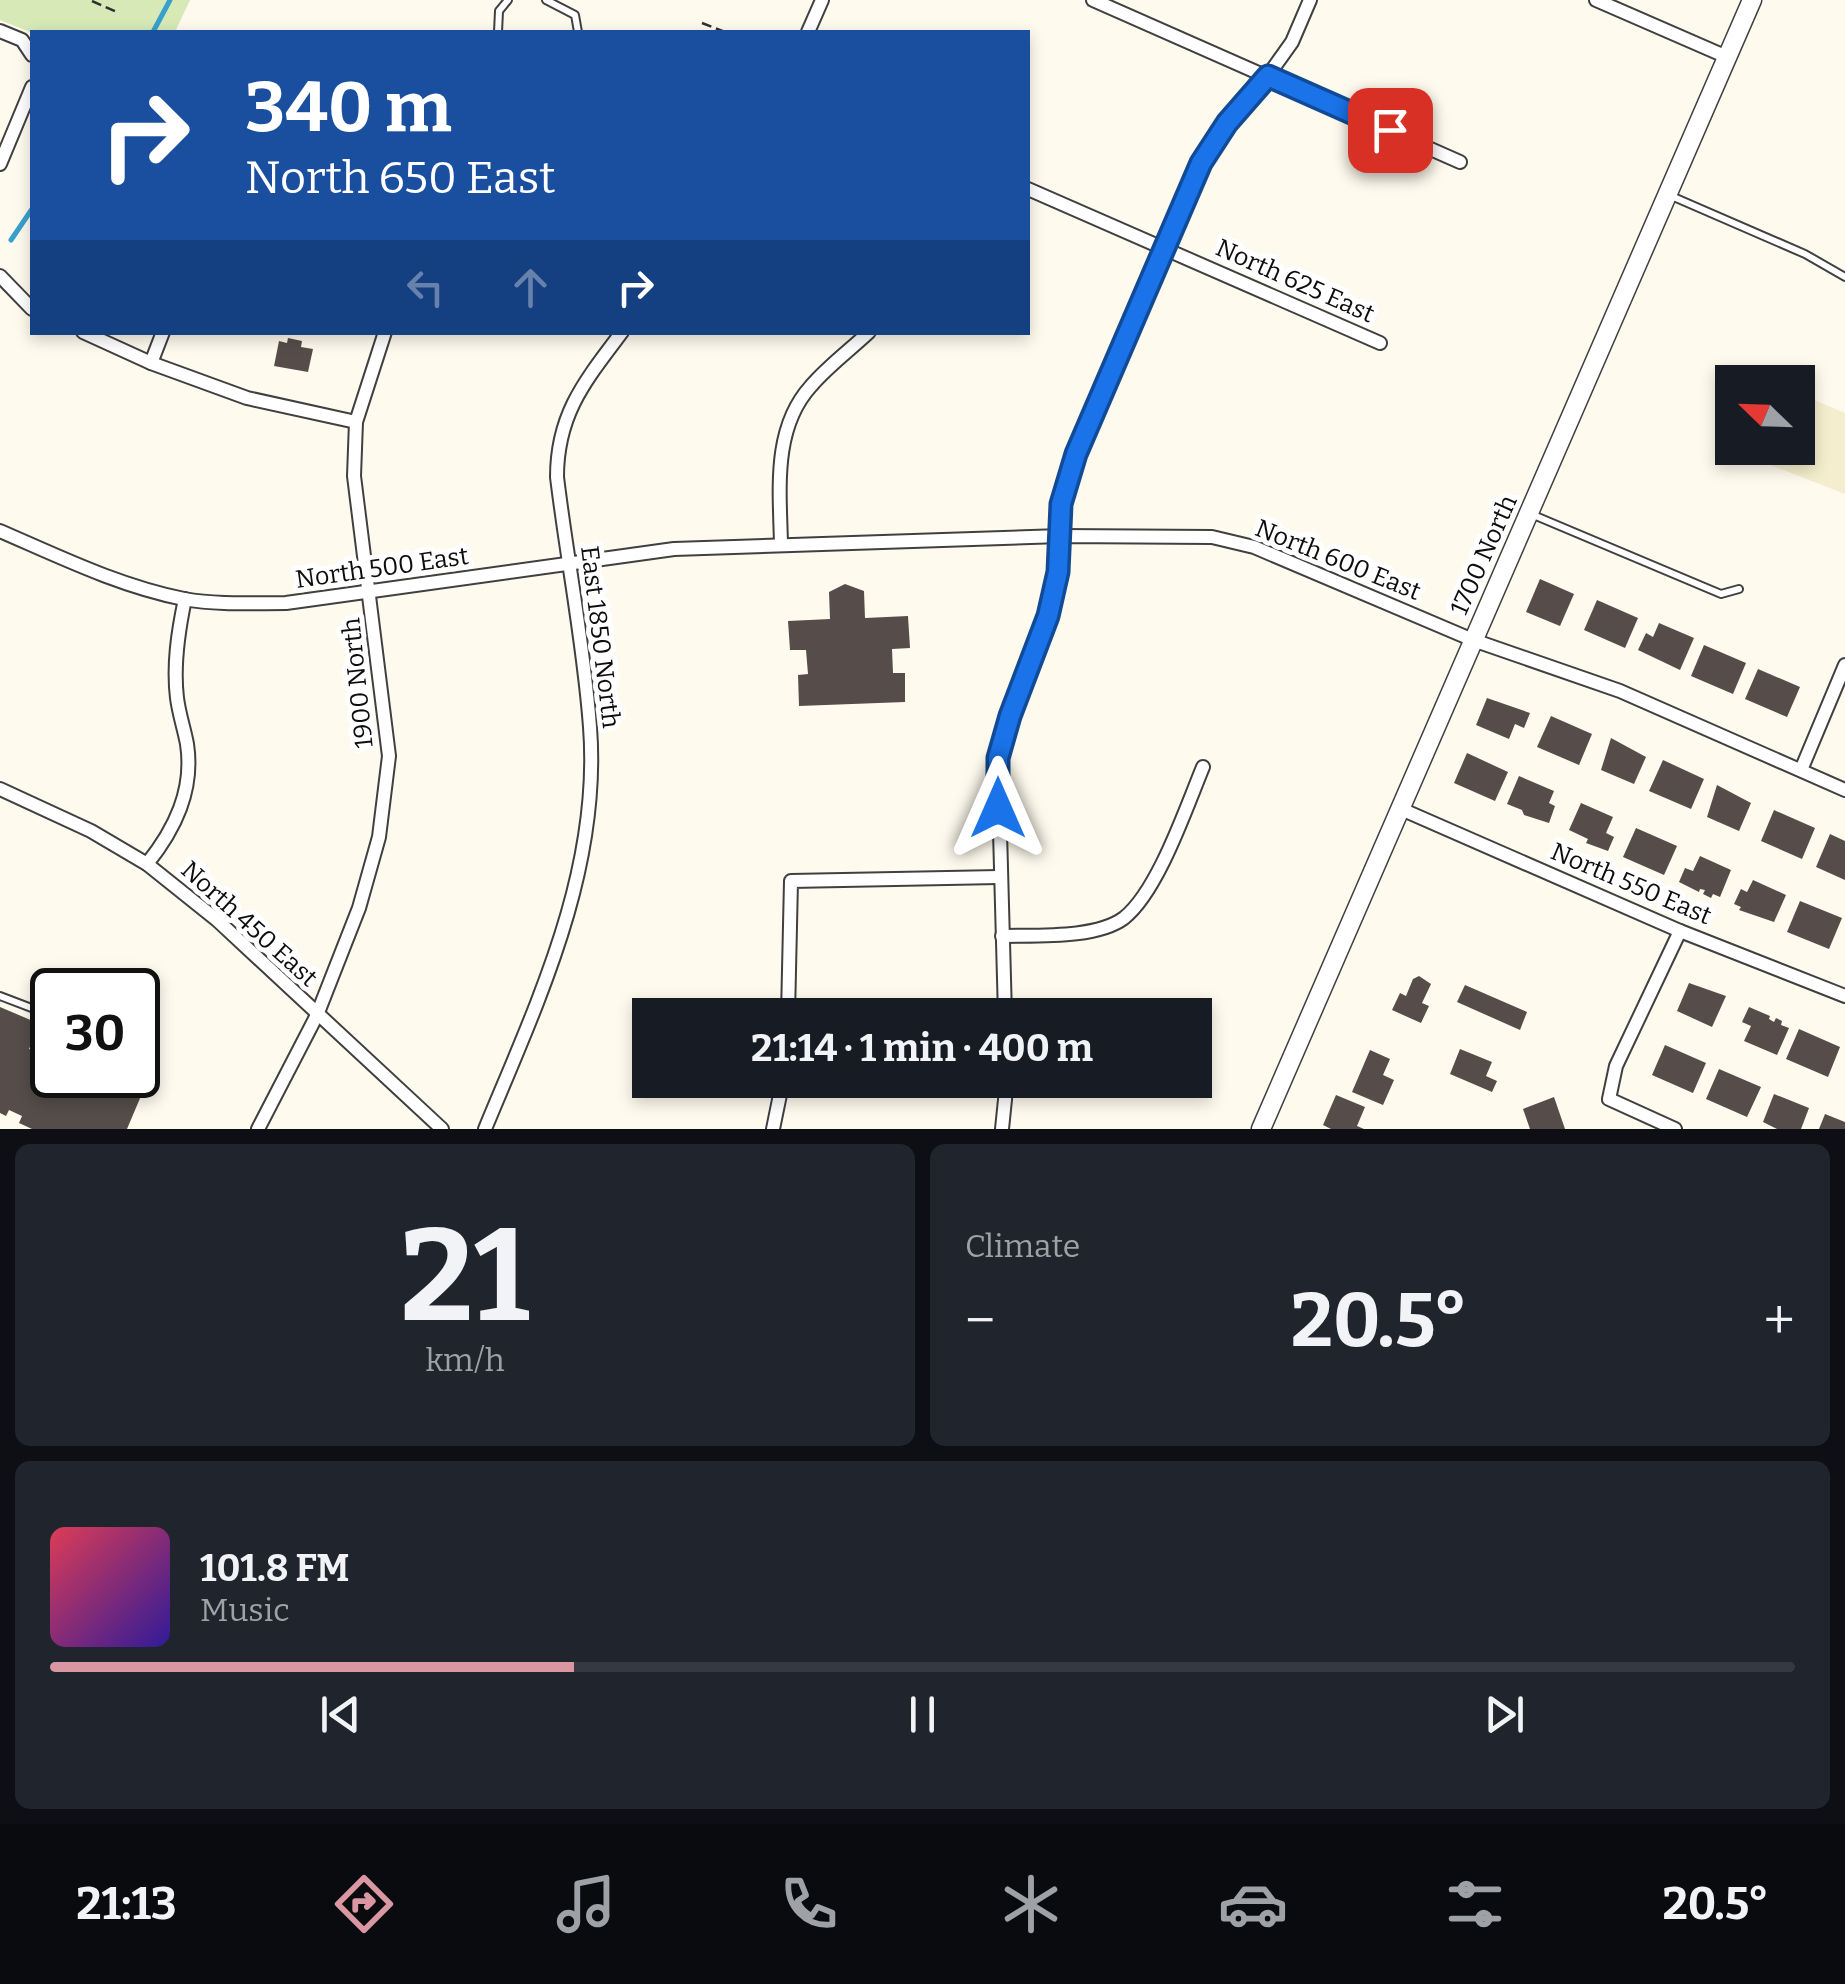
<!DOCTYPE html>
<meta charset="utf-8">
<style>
:root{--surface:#171b24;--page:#20242c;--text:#f1f3f6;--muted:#9ea1a6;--line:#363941;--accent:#da96a1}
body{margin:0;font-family:Bitter,serif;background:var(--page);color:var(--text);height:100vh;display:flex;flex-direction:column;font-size:38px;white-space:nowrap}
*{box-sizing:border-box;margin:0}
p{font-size:32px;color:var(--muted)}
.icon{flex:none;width:55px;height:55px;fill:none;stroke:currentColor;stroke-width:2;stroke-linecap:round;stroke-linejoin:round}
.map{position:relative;height:1129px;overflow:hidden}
.drawer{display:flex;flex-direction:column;gap:15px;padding:15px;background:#0d0f14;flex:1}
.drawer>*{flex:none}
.hud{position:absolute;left:30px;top:30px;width:1000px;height:305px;border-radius:0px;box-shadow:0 5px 15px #0003;background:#1a4fa0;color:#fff;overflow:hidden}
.needle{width:65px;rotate:293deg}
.fabs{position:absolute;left:1715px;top:365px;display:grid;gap:20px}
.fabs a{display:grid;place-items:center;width:100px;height:100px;border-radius:0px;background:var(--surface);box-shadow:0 5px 15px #0003;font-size:50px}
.speed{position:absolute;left:30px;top:968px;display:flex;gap:20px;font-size:50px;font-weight:700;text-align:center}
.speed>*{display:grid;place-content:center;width:130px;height:130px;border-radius:50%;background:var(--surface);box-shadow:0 5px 15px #0003;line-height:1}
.speed .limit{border:5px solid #111;border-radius:15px;background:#fff;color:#111}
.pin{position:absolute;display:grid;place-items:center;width:85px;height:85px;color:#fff;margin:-42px;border-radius:20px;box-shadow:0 5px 15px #0006}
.me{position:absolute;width:110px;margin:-55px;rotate:0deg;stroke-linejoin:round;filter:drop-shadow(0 0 8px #0008)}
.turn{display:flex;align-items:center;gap:35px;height:210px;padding:0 50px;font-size:45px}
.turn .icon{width:130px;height:130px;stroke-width:2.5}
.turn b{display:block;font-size:70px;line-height:85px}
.lanes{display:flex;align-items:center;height:95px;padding:0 50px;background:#0003;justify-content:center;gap:50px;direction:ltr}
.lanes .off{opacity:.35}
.big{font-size:75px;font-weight:700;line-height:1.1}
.drawer .tile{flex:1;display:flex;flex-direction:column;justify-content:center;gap:15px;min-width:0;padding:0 35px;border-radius:15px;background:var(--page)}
.drawer .dial{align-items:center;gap:0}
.dial b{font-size:130px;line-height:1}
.song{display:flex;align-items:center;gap:30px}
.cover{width:120px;height:120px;border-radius:15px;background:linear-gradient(135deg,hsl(350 70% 55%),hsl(250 70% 35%))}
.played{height:10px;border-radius:5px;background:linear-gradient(90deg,var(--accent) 30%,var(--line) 30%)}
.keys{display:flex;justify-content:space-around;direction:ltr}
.heat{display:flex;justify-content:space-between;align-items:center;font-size:55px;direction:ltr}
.drawer .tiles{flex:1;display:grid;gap:15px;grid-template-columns:1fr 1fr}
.tile:last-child{grid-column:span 2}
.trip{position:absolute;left:632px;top:998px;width:580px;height:100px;border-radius:0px;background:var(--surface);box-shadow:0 5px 15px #0003;font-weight:700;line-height:100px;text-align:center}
.tab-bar{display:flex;height:160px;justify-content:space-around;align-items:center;background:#090b0e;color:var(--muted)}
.tab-bar .icon{width:70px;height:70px}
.tab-bar .on{color:var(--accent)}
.tab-bar b{font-size:45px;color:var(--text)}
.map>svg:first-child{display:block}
</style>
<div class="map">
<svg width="1845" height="1129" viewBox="0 0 1845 1129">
<rect width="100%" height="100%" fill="#fffaee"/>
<polygon fill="#f5eece" points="1798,393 1845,413 1845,494 1724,447 1732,439 1732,448 1798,448"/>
<polygon fill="#d6e9b7" points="0,0 190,0 175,32 32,33 0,20"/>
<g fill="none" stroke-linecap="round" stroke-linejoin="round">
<g stroke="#39a0ce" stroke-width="5">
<polyline points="153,32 170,0"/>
<polyline points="11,240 32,209"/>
</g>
</g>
<g fill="#564d4a">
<polygon points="288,338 302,341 301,347 313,349 308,372 274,366 279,341 287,343"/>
<polygon points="1540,579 1574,594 1560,626 1526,612"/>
<polygon points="845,584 864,591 865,618 908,616 910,648 892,649 893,673 905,673 905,702 799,706 798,675 808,674 806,650 790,650 788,621 830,619 829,592"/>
<polygon points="1597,600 1638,618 1625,648 1584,630"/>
<polygon points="1659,623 1694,638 1680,670 1638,650 1646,633 1653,637"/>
<polygon points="1704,645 1746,663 1733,694 1691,676"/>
<polygon points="1758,669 1800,687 1787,717 1745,699"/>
<polygon points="1487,698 1530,713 1524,728 1515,724 1509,739 1476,725"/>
<polygon points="1551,716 1592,734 1579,765 1537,747"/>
<polygon points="1611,738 1646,757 1634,784 1601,770"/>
<polygon points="1467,753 1508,772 1495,801 1454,783"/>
<polygon points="1663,760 1704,779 1691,809 1649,791"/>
<polygon points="1519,776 1554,791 1549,803 1555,806 1549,823 1524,815 1522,810 1507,804"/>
<polygon points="1717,785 1751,803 1739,831 1707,817"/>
<polygon points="1581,803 1613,817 1606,833 1614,837 1608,851 1586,843 1588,839 1569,830"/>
<polygon points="1774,810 1815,828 1802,859 1761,841"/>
<polygon points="1636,828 1677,846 1664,875 1623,857"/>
<polygon points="1830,834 1845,841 1845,880 1816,867"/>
<polygon points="1700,856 1731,870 1720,897 1713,894 1711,898 1703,894 1705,890 1700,889 1699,892 1679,882 1685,868 1693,871"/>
<polygon points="1753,880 1786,895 1774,922 1739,910 1741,907 1734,904 1741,889 1747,892"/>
<polygon points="1800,901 1842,918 1829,949 1787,932"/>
<polygon points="1419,976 1431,984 1422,1003 1429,1006 1421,1023 1392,1010 1400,993 1406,996 1413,979"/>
<polygon points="1689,983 1726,996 1712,1027 1677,1011"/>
<polygon points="1465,985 1527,1012 1520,1030 1457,1002"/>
<polygon points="0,1007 40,1024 29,1049 42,1054 39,1062 52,1068 52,1075 68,1075 78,1079 79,1075 138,1075 138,1072 149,1077 127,1129 32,1129 19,1123 22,1116 9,1110 6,1116 0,1113"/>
<polygon points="1749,1007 1770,1016 1769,1019 1774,1022 1776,1018 1782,1021 1781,1025 1789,1028 1777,1055 1744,1041 1751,1026 1742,1022"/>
<polygon points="1799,1029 1840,1047 1828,1077 1786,1059"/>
<polygon points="1665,1045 1706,1063 1693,1093 1652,1075"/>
<polygon points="1460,1049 1492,1062 1486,1076 1497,1081 1492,1092 1450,1074"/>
<polygon points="1370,1050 1390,1059 1383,1075 1394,1080 1383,1105 1352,1092"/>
<polygon points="1719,1069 1761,1087 1747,1117 1706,1099"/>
<polygon points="1774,1094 1809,1108 1801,1129 1777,1129 1763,1122"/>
<polygon points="1336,1095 1365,1107 1357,1126 1364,1129 1331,1129 1323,1125"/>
<polygon points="1554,1097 1565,1129 1530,1129 1523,1109"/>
<polygon points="1825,1114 1845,1122 1845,1129 1819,1129"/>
</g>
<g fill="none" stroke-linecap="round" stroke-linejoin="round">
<defs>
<g id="service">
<polyline points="546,0 575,15 578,32"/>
<polyline points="498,32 499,11 508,0"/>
<polyline points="1669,195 1805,254 1845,277"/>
<polyline points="1531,514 1721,594 1739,589"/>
<polyline points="0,996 42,1012"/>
</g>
<g id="minor">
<polyline points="1093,0 1460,162"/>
<polyline points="1596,0 1727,57"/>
<polyline points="0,31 22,40 32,55"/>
<polyline points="808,32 822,0"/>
<polyline points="0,164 32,87"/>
<polyline points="1028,189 1380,343"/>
<polyline points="0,276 32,309"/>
<polyline points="83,332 151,363 247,398 356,422"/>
<polyline points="151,363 163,332"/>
<path d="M0 531C60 557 119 586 184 599 217 605 252 603 286 603L674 549 1061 536 1212 537 1254 547 1473 640 1620 691 1845 790"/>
<path d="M781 545C780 491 772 429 811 386 828 366 850 350 869 332"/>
<polyline points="1801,770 1845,665"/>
<polyline points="0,789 91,831 147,864 217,920 442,1129"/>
<polyline points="1401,809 1680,931 1845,996"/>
<path d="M147 864C175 829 194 790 187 744 184 728 179 714 177 698 173 665 178 632 185 599"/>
<path d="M1002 936C1036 935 1096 939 1124 918 1158 891 1186 808 1203 767"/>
<polyline points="788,1015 791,881 999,877"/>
<polyline points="1005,1015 998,758 1009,715 1048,616 1059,573 1061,504 1076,454 1201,163 1227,123 1267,77 1292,42 1310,0"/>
<polyline points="258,1129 317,1015 359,908 379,837 389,756 354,476 356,422 385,332"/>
<path d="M485 1129C538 1001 601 870 590 727 584 644 567 560 557 477 557 414 585 381 622 332"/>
<polyline points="773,1129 783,1080"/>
<polyline points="1002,1129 1007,1080"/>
<polyline points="1675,1129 1609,1099 1616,1066 1680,931"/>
</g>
<polyline id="tertiary" points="1261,1129 1752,0"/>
</defs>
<use href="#service" stroke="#404040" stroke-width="10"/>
<use href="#minor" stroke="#404040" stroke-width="16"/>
<use href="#tertiary" stroke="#404040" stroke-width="21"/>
<g stroke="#2f2f2f" stroke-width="2.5" stroke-dasharray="10 5" stroke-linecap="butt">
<polyline points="92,1 117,12"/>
<polyline points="702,23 725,32"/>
</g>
<use href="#service" stroke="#fff" stroke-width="6"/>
<use href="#minor" stroke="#fff" stroke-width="12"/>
<use href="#tertiary" stroke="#fff" stroke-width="18"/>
</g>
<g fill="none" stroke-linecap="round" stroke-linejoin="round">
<defs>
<polyline id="route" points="998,808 998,758 1010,716 1048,616 1058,572 1061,504 1076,454 1201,163 1227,123 1268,76 1390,130"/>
</defs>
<use href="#route" stroke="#114b97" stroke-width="25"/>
<use href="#route" stroke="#1a73e8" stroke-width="18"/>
</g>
<g text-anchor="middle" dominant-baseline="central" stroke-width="10" stroke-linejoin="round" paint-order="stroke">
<g font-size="25" fill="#0d0d0d" stroke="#fff">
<text transform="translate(1295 281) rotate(24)">North 625 East</text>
<text transform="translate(1484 555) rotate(-66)">1700 North</text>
<text transform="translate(1338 560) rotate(22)">North 600 East</text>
<text transform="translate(382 568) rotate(-8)">North 500 East</text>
<text transform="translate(600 637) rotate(83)">East 1850 North</text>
<text transform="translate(358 683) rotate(-96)">1900 North</text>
<text transform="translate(1631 884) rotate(23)">North 550 East</text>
<text transform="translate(249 924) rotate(42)">North 450 East</text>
</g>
</g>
</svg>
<div class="fabs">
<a><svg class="needle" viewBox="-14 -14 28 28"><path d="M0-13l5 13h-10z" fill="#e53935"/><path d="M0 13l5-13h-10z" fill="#9ea1a6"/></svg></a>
</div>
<div class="speed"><div class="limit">30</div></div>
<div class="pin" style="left:1390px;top:130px;background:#d93025"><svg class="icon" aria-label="arrive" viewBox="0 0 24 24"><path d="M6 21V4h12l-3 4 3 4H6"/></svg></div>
<svg class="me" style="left:998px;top:808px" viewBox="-20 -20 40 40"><path d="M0-17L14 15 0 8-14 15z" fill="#1a73e8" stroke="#fff" stroke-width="4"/></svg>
<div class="trip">21:14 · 1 min · 400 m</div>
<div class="hud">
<div class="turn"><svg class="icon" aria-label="right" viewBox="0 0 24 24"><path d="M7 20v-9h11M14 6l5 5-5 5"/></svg><div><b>340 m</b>North 650 East</div></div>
<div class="lanes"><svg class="icon off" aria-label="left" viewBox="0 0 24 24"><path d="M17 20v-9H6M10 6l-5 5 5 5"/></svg><svg class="icon off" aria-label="ahead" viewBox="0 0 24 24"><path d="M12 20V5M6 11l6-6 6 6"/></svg><svg class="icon" aria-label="right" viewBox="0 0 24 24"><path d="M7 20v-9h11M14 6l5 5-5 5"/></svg></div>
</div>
</div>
<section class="drawer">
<div class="tiles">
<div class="tile dial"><b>21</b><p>km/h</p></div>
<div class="tile"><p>Climate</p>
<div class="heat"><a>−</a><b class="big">20.5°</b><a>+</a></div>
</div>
<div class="tile">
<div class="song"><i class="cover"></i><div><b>101.8 FM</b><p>Music</p></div></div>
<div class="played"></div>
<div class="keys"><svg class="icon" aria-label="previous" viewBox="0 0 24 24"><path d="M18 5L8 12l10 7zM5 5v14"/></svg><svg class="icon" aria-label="pause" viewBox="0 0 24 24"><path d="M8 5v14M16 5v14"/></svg><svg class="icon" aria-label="next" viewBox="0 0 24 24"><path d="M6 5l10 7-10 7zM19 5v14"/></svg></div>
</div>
</div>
</section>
<nav class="tab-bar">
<b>21:13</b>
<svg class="icon on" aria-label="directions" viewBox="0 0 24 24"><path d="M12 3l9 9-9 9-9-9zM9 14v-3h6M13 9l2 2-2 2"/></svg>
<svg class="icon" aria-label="music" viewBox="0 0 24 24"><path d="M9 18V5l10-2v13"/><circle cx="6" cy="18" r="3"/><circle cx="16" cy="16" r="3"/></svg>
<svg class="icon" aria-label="phone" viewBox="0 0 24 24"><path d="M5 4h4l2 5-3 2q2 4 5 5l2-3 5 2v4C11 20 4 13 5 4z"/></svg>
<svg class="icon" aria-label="climate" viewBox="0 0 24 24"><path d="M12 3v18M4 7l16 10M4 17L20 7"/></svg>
<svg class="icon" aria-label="car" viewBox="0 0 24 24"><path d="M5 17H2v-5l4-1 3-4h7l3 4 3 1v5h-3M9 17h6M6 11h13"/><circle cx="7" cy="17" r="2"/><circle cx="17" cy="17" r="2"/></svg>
<svg class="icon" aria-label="filters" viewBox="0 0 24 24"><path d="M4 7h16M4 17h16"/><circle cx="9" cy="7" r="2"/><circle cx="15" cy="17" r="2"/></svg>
<b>20.5°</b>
</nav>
